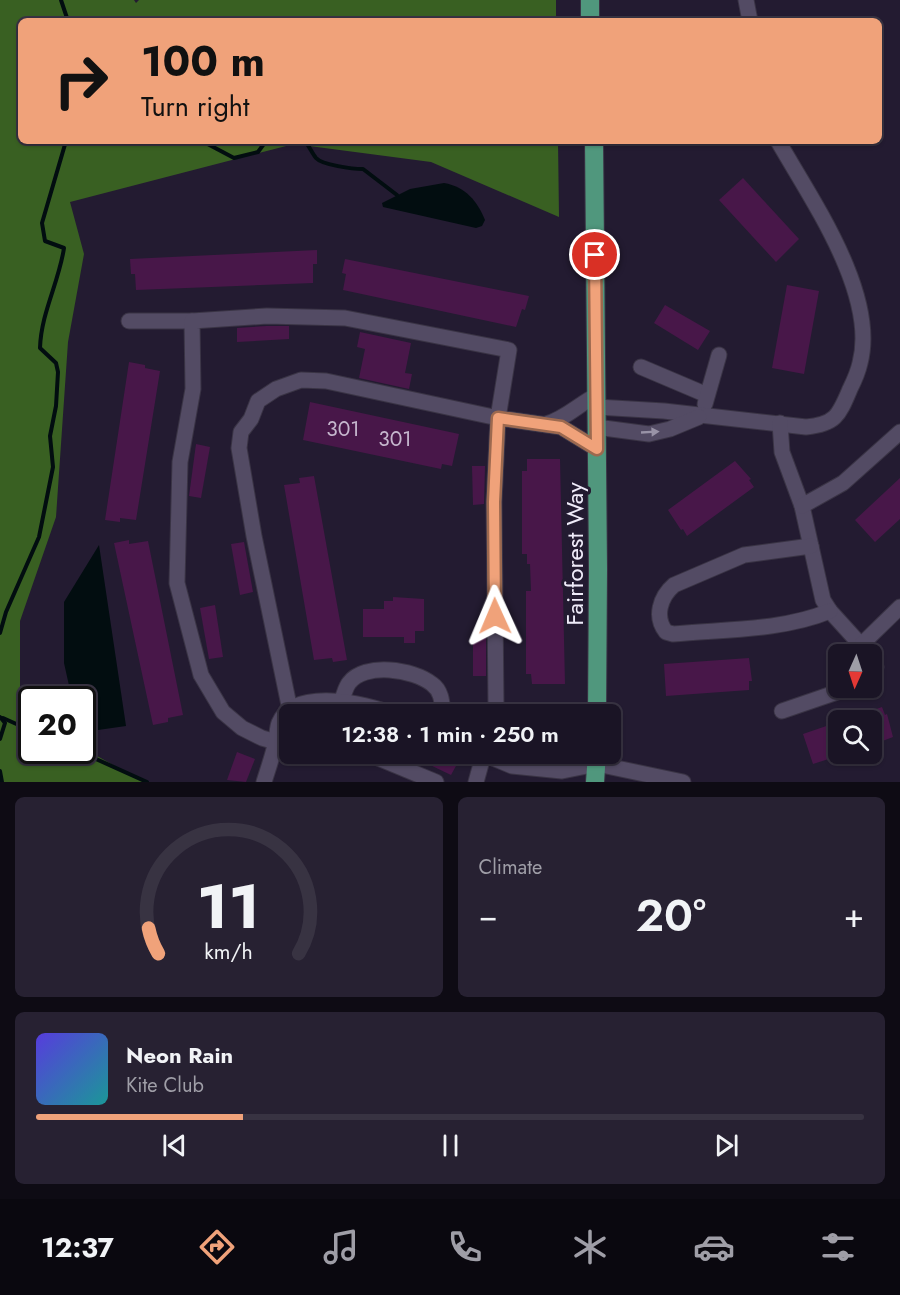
<!DOCTYPE html>
<meta charset="utf-8">
<style>
:root{--surface:#1a1425;--page:#272132;--text:#f1f3f6;--muted:#9f9ea7;--line:#383342;--accent:#f0a27a}
body{margin:0;font-family:Jost,sans-serif;background:var(--page);color:var(--text);height:100vh;display:flex;flex-direction:column;font-size:22px;white-space:nowrap}
*{box-sizing:border-box;margin:0}
p{font-size:20px;color:var(--muted)}
.icon{flex:none;width:33px;height:33px;fill:none;stroke:currentColor;stroke-width:2;stroke-linecap:round;stroke-linejoin:round}
.map{position:relative;height:782px;overflow:hidden}
.details{display:flex;flex-direction:column;gap:15px;padding:15px;background:#0e0b14;flex:1}
.details>*{flex:none}
.guide{position:absolute;left:18px;top:18px;width:864px;height:126px;border-radius:9px;box-shadow:0 2px 4px #0004,0 0 0 2px var(--line);background:#f0a27a;color:#111;overflow:hidden}
.needle{width:39px;rotate:183deg}
.buttons{position:absolute;left:828px;top:644px;display:grid;gap:12px}
.buttons a{display:grid;place-items:center;width:54px;height:54px;border-radius:9px;background:var(--surface);box-shadow:0 2px 4px #0004,0 0 0 2px var(--line);font-size:30px}
.speed{position:absolute;left:18px;top:686px;display:flex;gap:12px;font-size:30px;font-weight:700;text-align:center}
.speed>*{display:grid;place-content:center;width:78px;height:78px;border-radius:50%;background:var(--surface);box-shadow:0 2px 4px #0004,0 0 0 2px var(--line);line-height:1}
.speed .limit{border:3px solid #111;border-radius:9px;background:#fff;color:#111}
.pin{position:absolute;display:grid;place-items:center;width:51px;height:51px;color:#fff;margin:-26px;border:3px solid #fff;border-radius:50%;box-shadow:0 2px 6px #0007}
.me{position:absolute;width:66px;margin:-33px;rotate:359deg;stroke-linejoin:round;filter:drop-shadow(0 0 4px #0008)}
.turn{display:flex;align-items:center;gap:21px;height:126px;padding:0 24px;font-size:27px}
.turn .icon{width:78px;height:78px;stroke-width:2.5}
.turn b{display:block;font-size:42px;line-height:51px}
.big{font-size:45px;font-weight:600;line-height:1.1}
.details .card{flex:1;display:flex;flex-direction:column;justify-content:center;gap:9px;min-width:0;padding:0 21px;border-radius:9px;background:var(--page)}
.details .dial{align-items:center;gap:0}
.dial svg{height:156px;overflow:visible;fill:none;stroke:var(--line);stroke-width:7;stroke-linecap:round;text-anchor:middle}
.dial text{fill:var(--text);stroke:none}
.song{display:flex;align-items:center;gap:18px}
.cover{width:72px;height:72px;border-radius:9px;background:linear-gradient(135deg,hsl(250 70% 55%),hsl(180 70% 35%))}
.played{height:6px;border-radius:3px;background:linear-gradient(90deg,var(--accent) 25%,var(--line) 25%)}
.keys{display:flex;justify-content:space-around;direction:ltr}
.heat{display:flex;justify-content:space-between;align-items:center;font-size:33px;direction:ltr}
.details .tiles{flex:1;display:grid;gap:15px;grid-template-columns:1fr 1fr}
.card:last-child{grid-column:span 2}
.trip{position:absolute;left:279px;top:704px;width:342px;height:60px;border-radius:9px;background:var(--surface);box-shadow:0 2px 4px #0004,0 0 0 2px var(--line);font-weight:600;line-height:60px;text-align:center}
.dock{display:flex;height:96px;justify-content:space-around;align-items:center;background:#0a080f;color:var(--muted)}
.dock .icon{width:42px;height:42px}
.dock .selected{color:var(--accent)}
.dock b{font-size:27px;color:var(--text)}
.map>svg:first-child{display:block}
</style>
<div class="map">
<svg width="900" height="782" viewBox="0 0 900 782">
<rect width="100%" height="100%" fill="#231b31"/>
<polygon fill="#396022" points="0,0 134,0 136,3 139,0 556,0 556,21 21,21 21,141 558,141 559,217 431,162 294,144 70,202 84,254 68,342 56,517 20,621 20,712 31,719 32,750 82,750 83,748 143,782 0,782"/>
<g fill="#020d10">
<path d="M444 183C466 187 477 201 485 220L482 226 476 228 383 207 382 203 410 189Z"/>
<polygon points="99,545 126,726 98,730 83,715 82,699 72,699 64,663 64,602"/>
</g>
<g fill="none" stroke-linecap="round" stroke-linejoin="round">
<g stroke="#020d10" stroke-width="4">
<polyline points="61,0 68,21"/>
<polyline points="155,141 160,144 165,141"/>
<polyline points="202,141 234,158 258,152 266,141"/>
<path d="M305 141C309 146 312 153 316 158 322 165 353 169 363 169L397 195"/>
<path d="M0 633 6 612 39 537 53 467 50 436 56 406 58 372 56 363 40 348C41 313 59 282 64 248L45 241 42 223 66 141"/>
<polyline points="0,717 5,723 0,739"/>
<polyline points="3,718 32,731"/>
<polyline points="76,750 147,782"/>
<polyline points="0,771 2,782"/>
</g>
</g>
<g fill="#481749">
<polygon points="743,178 799,239 776,262 719,200"/>
<polygon points="317,250 317,264 313,264 313,283 136,290 135,274 131,274 130,259"/>
<polygon points="345,259 529,296 525,310 522,309 516,327 343,290 346,274 342,273"/>
<polygon points="787,285 819,291 804,374 772,368"/>
<polygon points="665,305 710,331 698,350 654,323"/>
<polygon points="267,326 289,326 289,339 237,342 237,328"/>
<polygon points="360,332 411,343 405,373 412,374 409,389 359,378 365,349 357,347"/>
<polygon points="129,362 145,365 145,368 160,371 136,520 120,518 120,522 105,520"/>
<polygon points="310,402 459,434 452,466 442,464 441,469 303,440"/>
<polygon points="196,444 210,447 201,498 189,496"/>
<polygon points="527,459 560,459 565,684 532,684 531,674 526,674 526,591 531,591 530,564 527,564 527,554 522,554 522,471 527,471"/>
<polygon points="735,461 751,479 749,480 754,487 687,536 683,529 681,530 668,510"/>
<polygon points="472,466 485,466 484,504 473,505"/>
<polygon points="314,476 347,660 333,662 332,658 314,660 284,485 300,483 299,478"/>
<polygon points="900,478 900,519 875,542 855,520"/>
<polygon points="129,540 129,544 148,541 183,715 168,718 168,722 153,725 114,543"/>
<polygon points="244,542 253,592 240,595 231,544"/>
<polygon points="393,597 424,599 424,631 415,631 415,643 404,643 404,637 363,637 363,609 384,609 384,601 393,601"/>
<polygon points="215,605 223,657 209,659 200,608"/>
<rect x="473" y="638" width="13" height="38"/>
<polygon points="749,658 752,681 749,681 749,690 666,696 664,664"/>
<polygon points="882,707 885,715 887,714 893,737 872,745 872,720 851,720 851,718"/>
<polygon points="838,722 838,756 813,764 803,734"/>
<polygon points="237,752 255,759 246,782 227,780"/>
<polygon points="405,753 435,753 457,764 451,775"/>
</g>
<g fill="none" stroke-linecap="round" stroke-linejoin="round">
<defs>
<g id="minor">
<polyline points="746,0 750,21"/>
<polyline points="129,321 192,321"/>
<polyline points="641,367 707,395"/>
<polyline points="705,404 719,355"/>
<path d="M597 407 664 411 806 427C836 424 839 415 850 389 854 381 858 372 860 363 878 294 811 199 778 141"/>
<polyline points="780,423 782,452 802,506 823,600 830,611 869,654"/>
<path d="M546 424C565 419 579 404 597 395"/>
<polyline points="596,427 649,434 670,429 699,417"/>
<polyline points="802,506 843,483 900,432"/>
<path d="M811 546 744 555 674 585C660 597 654 617 666 632L673 634C725 629 781 631 830 611"/>
<polyline points="862,644 900,607"/>
<polyline points="872,657 876,667 872,678"/>
<path d="M341 701C344 696 345 688 349 683 364 662 414 669 432 684 442 691 442 703 443 714"/>
<polyline points="290,710 254,536 239,448 241,432 251,419 258,401 276,389 301,380 326,381 498,418 561,427 597,449"/>
<polyline points="782,711 852,687"/>
<polyline points="290,741 276,742 262,738 242,728 223,712 201,675 177,583 180,462 193,389 192,321 267,316 345,318 509,350 498,418 494,502 496,707 495,714"/>
<polyline points="366,753 436,782"/>
<polyline points="481,753 512,766 562,771 597,764"/>
<polyline points="573,753 597,764 683,782"/>
<path d="M264 782C268 769 273 755 276 741 277 736 277 728 279 723 294 687 366 703 392 714"/>
<polyline points="476,782 484,753"/>
</g>
<g id="major">
<polyline points="590,0 590,21"/>
<polyline points="594,141 598,569 597,714"/>
<polyline points="595,782 597,753"/>
</g>
</defs>
<use href="#minor" stroke="#3a3445" stroke-width="17"/>
<use href="#major" stroke="#3a3445" stroke-width="20"/>
<use href="#minor" stroke="#534b64" stroke-width="15"/>
<use href="#major" stroke="#50977d" stroke-width="18"/>
</g>
<defs><path id="oneway-solid" d="M-6-.8H1V-3.2L6.5 0L1 3.2V.8H-6Z" transform="scale(1.5)"/></defs>
<use fill="#9993a7" href="#oneway-solid" transform="translate(650 432) rotate(-3)"/>
<g fill="none" stroke-linecap="round" stroke-linejoin="round">
<defs>
<polyline id="route" points="495,616 494,502 498,418 561,427 597,449 595,255"/>
</defs>
<use href="#route" stroke="#9c694f" stroke-width="15"/>
<use href="#route" stroke="#f0a27a" stroke-width="10"/>
</g>
<g text-anchor="middle" dominant-baseline="central" stroke-width="6" stroke-linejoin="round" paint-order="stroke">
<g font-size="21" fill="#c5b6cd">
<text x="343" y="429">301</text>
<text x="395" y="439">301</text>
</g>
<g font-size="24" fill="#efebf9" stroke="#231b31">
<text transform="translate(574 554) rotate(-90)">Fairforest Way</text>
</g>
</g>
</svg>
<div class="buttons">
<a><svg class="needle" viewBox="-14 -14 28 28"><path d="M0-13l5 13h-10z" fill="#e53935"/><path d="M0 13l5-13h-10z" fill="#9f9ea7"/></svg></a>
<a><svg class="icon" aria-label="search" viewBox="0 0 24 24"><circle cx="10" cy="10" r="6"/><path d="M15 15l6 6"/></svg></a>
</div>
<div class="speed"><div class="limit">20</div></div>
<div class="pin" style="left:595px;top:255px;background:#d93025"><svg class="icon" aria-label="arrive" viewBox="0 0 24 24"><path d="M6 21V4h12l-3 4 3 4H6"/></svg></div>
<svg class="me" style="left:495px;top:616px" viewBox="-20 -20 40 40"><path d="M0-17L14 15 0 8-14 15z" fill="#f0a27a" stroke="#fff" stroke-width="4"/></svg>
<div class="trip">12:38 · 1 min · 250 m</div>
<div class="guide">
<div class="turn"><svg class="icon" aria-label="right" viewBox="0 0 24 24"><path d="M7 20v-9h11M14 6l5 5-5 5"/></svg><div><b>100 m</b>Turn right</div></div>
</div>
</div>
<section class="details">
<div class="tiles">
<div class="card dial"><svg viewBox="0 0 100 80">
<path d="M14 69A42 42 0 1 1 86 69"/>
<path d="M14 69A42 42 0 0 1 9 56" stroke="#f0a27a"/>
<text x="50" y="56" font-size="32" font-weight="700">11</text>
<text x="50" y="72" font-size="11">km/h</text>
</svg></div>
<div class="card"><p>Climate</p>
<div class="heat"><a>−</a><b class="big">20°</b><a>+</a></div>
</div>
<div class="card">
<div class="song"><i class="cover"></i><div><b>Neon Rain</b><p>Kite Club</p></div></div>
<div class="played"></div>
<div class="keys"><svg class="icon" aria-label="previous" viewBox="0 0 24 24"><path d="M18 5L8 12l10 7zM5 5v14"/></svg><svg class="icon" aria-label="pause" viewBox="0 0 24 24"><path d="M8 5v14M16 5v14"/></svg><svg class="icon" aria-label="next" viewBox="0 0 24 24"><path d="M6 5l10 7-10 7zM19 5v14"/></svg></div>
</div>
</div>
</section>
<nav class="dock">
<b>12:37</b>
<svg class="icon selected" aria-label="directions" viewBox="0 0 24 24"><path d="M12 3l9 9-9 9-9-9zM9 14v-3h6M13 9l2 2-2 2"/></svg>
<svg class="icon" aria-label="music" viewBox="0 0 24 24"><path d="M9 18V5l10-2v13"/><circle cx="6" cy="18" r="3"/><circle cx="16" cy="16" r="3"/></svg>
<svg class="icon" aria-label="phone" viewBox="0 0 24 24"><path d="M5 4h4l2 5-3 2q2 4 5 5l2-3 5 2v4C11 20 4 13 5 4z"/></svg>
<svg class="icon" aria-label="climate" viewBox="0 0 24 24"><path d="M12 3v18M4 7l16 10M4 17L20 7"/></svg>
<svg class="icon" aria-label="car" viewBox="0 0 24 24"><path d="M5 17H2v-5l4-1 3-4h7l3 4 3 1v5h-3M9 17h6M6 11h13"/><circle cx="7" cy="17" r="2"/><circle cx="17" cy="17" r="2"/></svg>
<svg class="icon" aria-label="filters" viewBox="0 0 24 24"><path d="M4 7h16M4 17h16"/><circle cx="9" cy="7" r="2"/><circle cx="15" cy="17" r="2"/></svg>
</nav>
